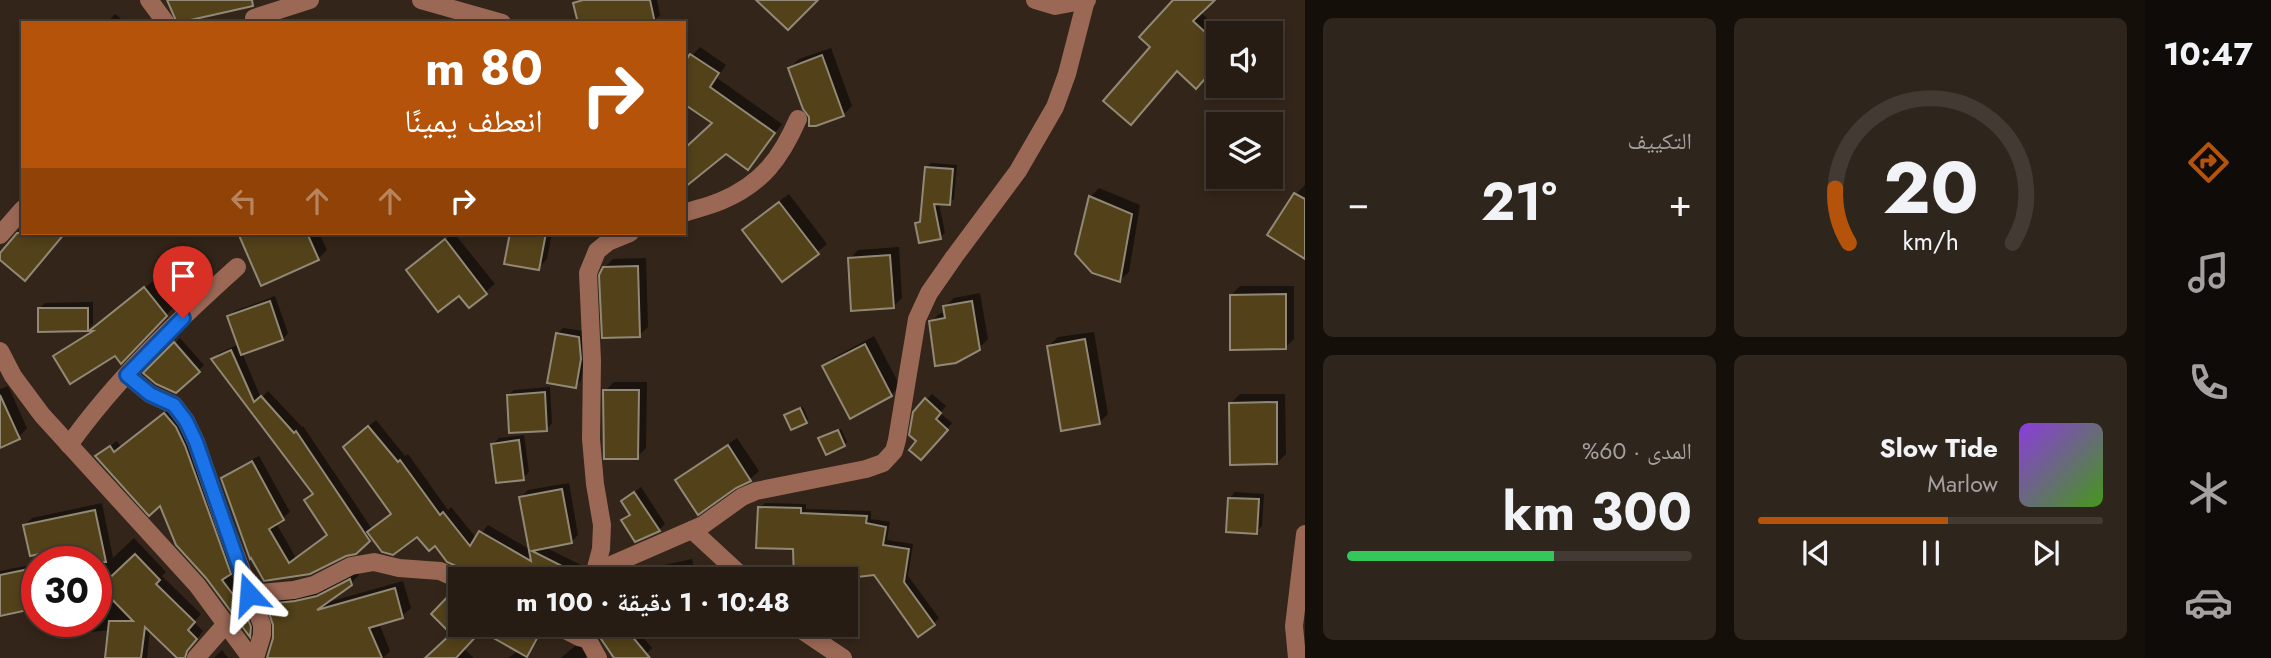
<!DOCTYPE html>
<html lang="ar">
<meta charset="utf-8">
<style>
:root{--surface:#261c13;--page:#2e251c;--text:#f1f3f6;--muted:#a4a1a0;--line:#423a33;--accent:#b45309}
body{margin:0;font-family:Jost,"Noto Naskh Arabic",sans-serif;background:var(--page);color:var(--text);direction:rtl;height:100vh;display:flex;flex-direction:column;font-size:26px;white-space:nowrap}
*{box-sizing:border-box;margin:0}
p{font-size:23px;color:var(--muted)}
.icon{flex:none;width:38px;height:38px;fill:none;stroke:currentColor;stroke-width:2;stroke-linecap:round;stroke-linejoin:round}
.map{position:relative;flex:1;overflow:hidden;direction:ltr}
.sheet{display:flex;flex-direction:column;gap:18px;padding:18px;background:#150f0a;width:840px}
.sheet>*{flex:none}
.banner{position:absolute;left:21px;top:21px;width:665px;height:214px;border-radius:0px;box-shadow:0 4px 10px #0003,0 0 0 2px var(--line);direction:rtl;background:#b45309;color:#fff;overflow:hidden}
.tools{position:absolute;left:1206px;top:21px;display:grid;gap:14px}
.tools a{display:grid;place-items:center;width:77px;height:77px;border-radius:0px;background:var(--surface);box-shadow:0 4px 10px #0003,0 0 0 2px var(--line);font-size:35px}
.speed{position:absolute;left:21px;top:546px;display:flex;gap:14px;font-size:35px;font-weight:700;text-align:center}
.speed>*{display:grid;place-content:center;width:91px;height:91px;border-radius:50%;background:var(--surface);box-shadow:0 4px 10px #0003,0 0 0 2px var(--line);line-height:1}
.speed .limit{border:10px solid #d22;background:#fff;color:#111}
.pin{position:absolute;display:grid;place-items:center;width:60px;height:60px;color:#fff;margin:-72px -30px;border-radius:50% 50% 50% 0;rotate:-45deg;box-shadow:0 0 7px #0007}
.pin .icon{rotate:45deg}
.me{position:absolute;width:77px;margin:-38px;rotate:341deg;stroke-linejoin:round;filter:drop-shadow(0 0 5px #0008)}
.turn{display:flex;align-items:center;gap:24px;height:147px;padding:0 28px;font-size:32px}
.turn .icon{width:91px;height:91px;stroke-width:2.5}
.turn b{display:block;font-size:49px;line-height:60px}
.lanes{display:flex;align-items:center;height:66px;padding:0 28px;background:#0003;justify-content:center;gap:35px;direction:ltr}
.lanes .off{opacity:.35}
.big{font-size:52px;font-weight:700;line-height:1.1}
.sheet .tile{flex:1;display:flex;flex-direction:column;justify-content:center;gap:10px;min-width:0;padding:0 24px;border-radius:10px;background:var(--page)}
.sheet .dial{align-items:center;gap:0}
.dial svg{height:182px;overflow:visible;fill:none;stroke:var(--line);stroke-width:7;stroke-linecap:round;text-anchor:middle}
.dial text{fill:var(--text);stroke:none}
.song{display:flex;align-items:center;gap:21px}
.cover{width:84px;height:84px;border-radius:10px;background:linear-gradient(135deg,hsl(270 70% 55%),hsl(100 70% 35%))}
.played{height:7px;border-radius:4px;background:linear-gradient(90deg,var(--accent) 55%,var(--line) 55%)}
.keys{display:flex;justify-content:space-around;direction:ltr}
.heat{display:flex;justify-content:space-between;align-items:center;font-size:38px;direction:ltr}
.charge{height:10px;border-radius:5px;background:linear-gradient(90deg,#34c759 60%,var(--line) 0)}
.sheet .tiles{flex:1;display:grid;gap:18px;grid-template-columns:repeat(2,1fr)}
.trip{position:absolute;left:448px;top:567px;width:410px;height:70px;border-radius:0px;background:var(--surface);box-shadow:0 4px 10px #0003,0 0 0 2px var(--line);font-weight:700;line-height:70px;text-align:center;direction:rtl}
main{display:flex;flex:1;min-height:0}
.tab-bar{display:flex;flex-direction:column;width:126px;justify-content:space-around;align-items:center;background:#0f0b08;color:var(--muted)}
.tab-bar .icon{width:49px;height:49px}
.tab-bar .selected{color:var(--accent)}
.tab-bar b{font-size:32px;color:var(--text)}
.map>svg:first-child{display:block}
</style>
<main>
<nav class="tab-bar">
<b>10:47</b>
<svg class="icon selected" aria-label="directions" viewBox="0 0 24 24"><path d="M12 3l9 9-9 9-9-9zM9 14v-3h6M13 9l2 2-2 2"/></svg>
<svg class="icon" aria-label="music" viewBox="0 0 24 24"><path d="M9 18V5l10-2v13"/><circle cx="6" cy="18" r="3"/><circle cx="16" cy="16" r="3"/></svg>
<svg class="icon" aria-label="phone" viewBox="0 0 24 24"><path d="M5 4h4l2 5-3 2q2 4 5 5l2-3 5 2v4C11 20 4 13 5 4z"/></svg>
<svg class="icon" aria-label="climate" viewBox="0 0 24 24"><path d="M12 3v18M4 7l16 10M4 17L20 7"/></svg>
<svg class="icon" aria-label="car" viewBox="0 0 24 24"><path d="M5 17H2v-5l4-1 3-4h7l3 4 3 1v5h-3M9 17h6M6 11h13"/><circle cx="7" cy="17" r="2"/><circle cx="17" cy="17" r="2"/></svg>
</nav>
<section class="sheet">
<div class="tiles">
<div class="tile dial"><svg viewBox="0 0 100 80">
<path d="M14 69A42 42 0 1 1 86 69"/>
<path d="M14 69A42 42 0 0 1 8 45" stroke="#b45309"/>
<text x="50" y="56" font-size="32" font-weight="700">20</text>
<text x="50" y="72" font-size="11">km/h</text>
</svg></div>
<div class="tile"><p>التكييف</p>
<div class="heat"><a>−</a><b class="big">21°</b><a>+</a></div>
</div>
<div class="tile">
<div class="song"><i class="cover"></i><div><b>Slow Tide</b><p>Marlow</p></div></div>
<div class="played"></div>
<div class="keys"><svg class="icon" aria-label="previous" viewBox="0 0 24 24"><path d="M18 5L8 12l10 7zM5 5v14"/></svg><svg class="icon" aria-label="pause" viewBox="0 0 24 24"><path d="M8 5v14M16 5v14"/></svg><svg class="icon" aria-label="next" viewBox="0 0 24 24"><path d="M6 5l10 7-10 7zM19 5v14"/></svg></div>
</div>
<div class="tile"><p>المدى · 60%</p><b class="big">300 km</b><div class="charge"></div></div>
</div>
</section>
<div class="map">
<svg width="1305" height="658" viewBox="0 0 1305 658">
<rect width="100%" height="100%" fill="#332519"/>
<g fill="#0007">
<polygon points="578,0 657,0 660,15 654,20 575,3"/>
<polygon points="1176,0 1212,0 1200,12 1223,33 1218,33 1218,63 1153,47"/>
<polygon points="115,14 126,23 107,23"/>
<polygon points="700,47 726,65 717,78 782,124 748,168 715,122 684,102 684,59 686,57 689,59"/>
<polygon points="831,48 852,106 843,115 811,117 790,68 799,59"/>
<polygon points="931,163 957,165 954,199 949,203 939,203 945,233 940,237 917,224 922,218 926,168"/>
<polygon points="1305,185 1305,251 1301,255 1270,235 1296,194"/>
<polygon points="1099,188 1140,205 1129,272 1120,280 1077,254 1091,196"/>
<polygon points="789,194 827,244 783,280 753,221"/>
<polygon points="245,233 319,233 327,250 318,259 242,237"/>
<polygon points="454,233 495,284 469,306 459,293 417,261"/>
<polygon points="512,233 552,233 547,259 538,268 506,262"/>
<polygon points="899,247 902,298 893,307 850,259 858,250"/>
<polygon points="646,258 648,327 639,335 604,268 613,259"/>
<polygon points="153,281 174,307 121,361 115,354 55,357 63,349 93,330"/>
<polygon points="1240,286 1294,286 1294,339 1285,348 1231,295"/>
<polygon points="980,293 988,339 979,348 930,323 939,314 946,312 945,307 954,298"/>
<polygon points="275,296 288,333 283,339 242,353 261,398 268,391 302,427 303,426 372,529 392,513 352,440 376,420 405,456 408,454 448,510 451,507 477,539 488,525 531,550 521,497 528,490 569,483 578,535 571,542 545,547 587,568 581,579 473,579 466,569 435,544 418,535 372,537 355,552 265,579 223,479 229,472 259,456 290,512 276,523 296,558 328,534 306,500 315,492 213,359 219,353 239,344 229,317 235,311"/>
<polygon points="93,302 93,324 87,330 39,309 45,303"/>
<polygon points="563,328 585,331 586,352 581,380 575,386 557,334"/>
<polygon points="1094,332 1108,414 1099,423 1049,346 1058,337"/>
<polygon points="874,336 900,386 891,395 824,366 833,358"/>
<polygon points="180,338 204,365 198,371 146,373"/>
<polygon points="614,382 647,382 646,448 637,457 605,391"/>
<polygon points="8,386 27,428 19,437 0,446 0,389"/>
<polygon points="550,387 552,423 547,429 508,395 514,390"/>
<polygon points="932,394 946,406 940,413 952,423 927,452 919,441 926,400"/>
<polygon points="1240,394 1285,394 1286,454 1277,463 1231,403"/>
<polygon points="803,407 808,419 806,421 789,413"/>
<polygon points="171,408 182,420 236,566 229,573 250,602 255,628 249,634 161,503 104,450 117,441 121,447"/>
<polygon points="841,429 847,442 844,445 823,436"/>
<polygon points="524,435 529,472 523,478 493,444 499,438"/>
<polygon points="737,438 759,471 750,479 735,486 677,480 686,472"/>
<polygon points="641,487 665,524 659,530 636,540 623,520 631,513 623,501"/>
<polygon points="1235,492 1264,494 1262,526 1256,532 1230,498"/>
<polygon points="102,503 113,558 134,538 166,572 162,576 201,614 194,622 203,631 185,655 150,630 147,658 107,658 110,630 73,634 72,621 96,621 96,562 25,525 32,518"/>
<polygon points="765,503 806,504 806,509 871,511 871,519 890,522 887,540 913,544 908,576 939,618 934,623 874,573 848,577 848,591 845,593 845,579 795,579 794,547 760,508"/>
<polygon points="692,559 696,579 646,579 645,574 651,568"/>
<polygon points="35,564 37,606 0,614 0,571"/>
<polygon points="358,572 359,575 350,584 325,603 403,581 411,608 402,616 379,623 390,651 383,658 269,658 275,638 275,625 268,604 277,596 327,588"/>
<polygon points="460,586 460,625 546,625 528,658 508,658 518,651 481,629 463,648 474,658 426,658 454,633 433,614"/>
<polygon points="609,625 622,625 626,630 633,625 652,648 643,658 616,658 599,634"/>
<polygon points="582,640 592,650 585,658 561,658"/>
<polygon points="222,650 228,658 214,658"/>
</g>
<g fill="#524119" stroke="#918975" stroke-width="2">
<polygon points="167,0 252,0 253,6 177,23"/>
<polygon points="583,0 650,0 655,23 578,23 573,3"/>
<polygon points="756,0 818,0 788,30"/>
<polygon points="1173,0 1215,0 1193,21 1218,44 1218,64 1196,89 1177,71 1131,125 1103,101 1150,47 1139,37"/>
<polygon points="690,54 719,73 710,87 775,133 748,170 726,154 684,188 684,149 712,123 684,104 684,63"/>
<polygon points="822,55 844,116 816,126 809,126 809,117 803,109 788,68"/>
<polygon points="925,167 953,169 950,205 934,204 941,239 919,243 915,223 920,222"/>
<polygon points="1294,193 1305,199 1305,259 1267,235"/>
<polygon points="1089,196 1132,214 1120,282 1092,273 1075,254"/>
<polygon points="779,202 819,254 782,282 742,230"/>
<polygon points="17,233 65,233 25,281 0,260 0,253"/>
<polygon points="238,233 307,233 319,260 261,286"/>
<polygon points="510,233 546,233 539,270 504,264"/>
<polygon points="445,239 487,294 469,308 459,296 438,312 406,270"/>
<polygon points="890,255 894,308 851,311 848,258"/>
<polygon points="638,266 640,337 602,338 599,275 603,267"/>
<polygon points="144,287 167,316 121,364 115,356 70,384 53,356 93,331 89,331"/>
<polygon points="1286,294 1286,349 1230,350 1230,295"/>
<polygon points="270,301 283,340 241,355 227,316"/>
<polygon points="972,301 980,350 956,363 935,366 929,321 945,318 943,306"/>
<polygon points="38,308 88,308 88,331 38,332"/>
<polygon points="556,333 579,337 581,359 576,388 547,383"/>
<polygon points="1085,339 1100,424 1061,431 1047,346"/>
<polygon points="174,342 200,372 176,393 156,384 143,373"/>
<polygon points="865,344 892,396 850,419 822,366"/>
<polygon points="231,350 254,402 261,396 294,433 296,431 370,541 356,554 346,556 310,574 264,581 251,558 250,559 221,478 252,461 284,520 269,529 289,563 327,535 304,500 313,494 211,359"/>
<polygon points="603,390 639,390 638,459 604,459"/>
<polygon points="545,392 547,431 509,433 507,395"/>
<polygon points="0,395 20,439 0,448"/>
<polygon points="925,398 941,413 936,419 948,430 921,460 909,450 916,441 909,435 913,412"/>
<polygon points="1277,402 1277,464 1230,465 1229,403"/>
<polygon points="800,408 807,423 791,430 784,415"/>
<polygon points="164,413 176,427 185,446 231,574 222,580 244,609 251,627 250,637 206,578 176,545 160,506 149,516 95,456 110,446 114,452"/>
<polygon points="368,426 398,462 400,460 440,515 443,512 470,546 479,531 531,561 519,497 562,489 572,543 532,551 582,576 582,579 471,579 465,570 447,562 435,546 429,551 417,537 393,555 382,552 367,532 391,514 343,447"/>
<polygon points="838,430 845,446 826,455 818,438"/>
<polygon points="519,440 524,480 496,483 491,444"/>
<polygon points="728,445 751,481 736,488 698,515 675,480"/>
<polygon points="634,492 660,531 635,542 621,520 630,515 621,501"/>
<polygon points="1228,498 1259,499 1257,534 1226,532"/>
<polygon points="758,507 801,508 801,513 867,516 866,523 886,527 883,545 909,549 904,582 935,625 918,637 874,575 840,579 794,579 793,549 756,548"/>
<polygon points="95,510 106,562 65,562 64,549 30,556 23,525"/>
<polygon points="135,554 160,580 156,584 195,622 188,630 197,639 187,651 185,658 177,658 145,627 141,658 105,658 109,621 133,621 100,587"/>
<polygon points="29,569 37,608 0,616 0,575"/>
<polygon points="350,579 352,585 317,610 395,588 403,618 369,628 382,658 267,658 273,638 273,625 266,604 295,601 317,596"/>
<polygon points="454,590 460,591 460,625 525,625 540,633 527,657 481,631 456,658 425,658 451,634 431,614"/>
<polygon points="608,625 612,625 620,634 626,629 650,658 614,658 597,633"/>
</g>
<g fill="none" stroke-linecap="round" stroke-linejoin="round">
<g stroke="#9c6856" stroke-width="18">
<polyline points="149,0 166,23"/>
<polyline points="421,0 502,23"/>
<polyline points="1035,0 1055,6 1087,0"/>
<polyline points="254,18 310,0"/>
<path d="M684 213C696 209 709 206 721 201 762 184 781 158 798 119"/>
<polyline points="0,235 23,209"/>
<polyline points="0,351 13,376 42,415 197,585 251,658"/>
<polyline points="127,375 150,394 174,405 186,421 196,442 225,526 262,625 262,635 255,658"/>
<path d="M69 445C116 379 177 321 237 267"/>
<polyline points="692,530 745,579"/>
<polyline points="595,572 703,525 742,497 756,491 866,469 883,463 894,451 897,440 917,319 929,293 954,257 1018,171 1055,107 1067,74 1086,0"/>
<polyline points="593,579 601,549 602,525 595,484 591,439 592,361 588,273 597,251 608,242 630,233"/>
<polyline points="249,594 294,590 314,585 351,566 374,562 399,568 440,571 460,580"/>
<polyline points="555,625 579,637"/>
<polyline points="582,625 579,637 588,640 598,658"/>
<polyline points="794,625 843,658"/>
<polyline points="196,658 226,624"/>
<polyline points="1297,658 1294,626 1305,534"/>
</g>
</g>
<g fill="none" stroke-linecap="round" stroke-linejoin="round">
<defs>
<polyline id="route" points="183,318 127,375 150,394 174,405 186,421 196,442 249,594"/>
</defs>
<use href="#route" stroke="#114b97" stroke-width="18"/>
<use href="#route" stroke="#1a73e8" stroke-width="12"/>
</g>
</svg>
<div class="tools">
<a><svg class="icon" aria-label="sound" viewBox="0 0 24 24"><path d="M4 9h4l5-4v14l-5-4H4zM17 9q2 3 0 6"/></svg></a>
<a><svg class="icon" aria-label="layers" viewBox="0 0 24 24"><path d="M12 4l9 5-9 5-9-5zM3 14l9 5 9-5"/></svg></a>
</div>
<div class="speed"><div class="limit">30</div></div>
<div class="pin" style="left:183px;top:318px;background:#d93025"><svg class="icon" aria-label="arrive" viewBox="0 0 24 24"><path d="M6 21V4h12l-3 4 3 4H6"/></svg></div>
<svg class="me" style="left:249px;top:594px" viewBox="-20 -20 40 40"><path d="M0-17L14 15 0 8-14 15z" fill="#1a73e8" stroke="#fff" stroke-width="4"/></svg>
<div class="trip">10:48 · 1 دقيقة · 100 m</div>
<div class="banner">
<div class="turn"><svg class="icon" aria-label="right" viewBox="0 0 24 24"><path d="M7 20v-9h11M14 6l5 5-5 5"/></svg><div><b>80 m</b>انعطف يمينًا</div></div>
<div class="lanes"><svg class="icon off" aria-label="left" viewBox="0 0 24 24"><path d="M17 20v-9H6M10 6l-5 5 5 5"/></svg><svg class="icon off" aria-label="ahead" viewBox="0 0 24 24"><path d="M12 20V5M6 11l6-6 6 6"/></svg><svg class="icon off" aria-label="ahead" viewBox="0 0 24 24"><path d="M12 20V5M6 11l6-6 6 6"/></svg><svg class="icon" aria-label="right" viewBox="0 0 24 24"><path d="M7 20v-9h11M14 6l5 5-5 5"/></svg></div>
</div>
</div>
</main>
